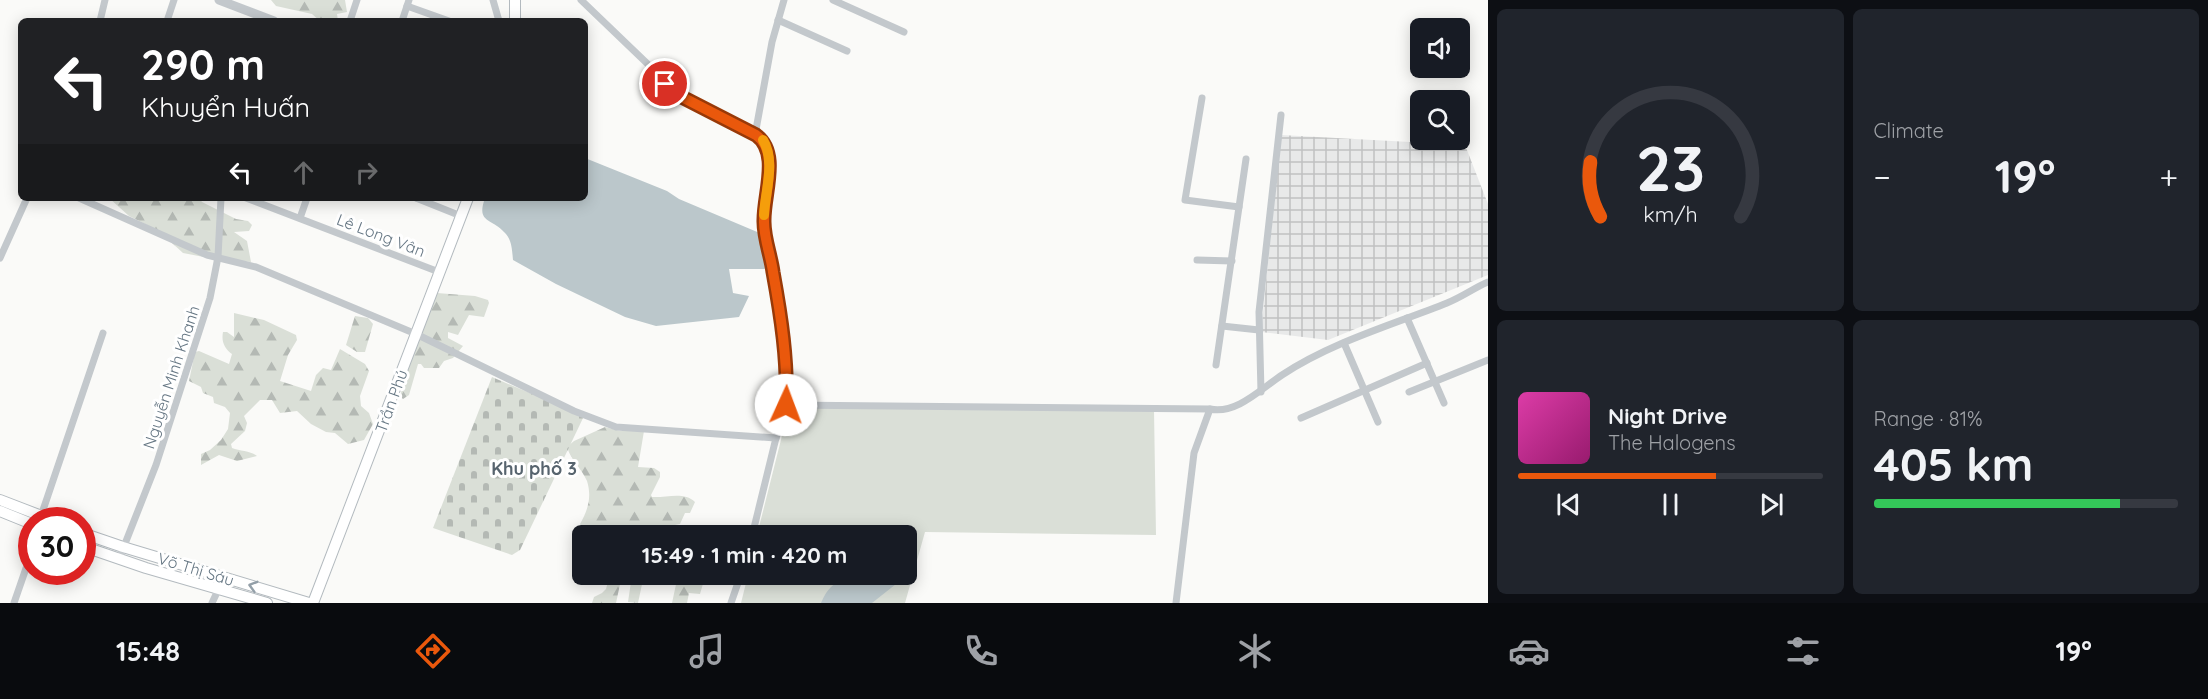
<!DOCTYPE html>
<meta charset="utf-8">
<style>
:root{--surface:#171b24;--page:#20242c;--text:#f1f3f6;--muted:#9ea1a6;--line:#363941;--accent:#ea580c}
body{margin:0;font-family:Quicksand,sans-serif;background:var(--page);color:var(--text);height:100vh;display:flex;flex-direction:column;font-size:22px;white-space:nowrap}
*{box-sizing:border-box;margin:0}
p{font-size:20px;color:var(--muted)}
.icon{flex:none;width:33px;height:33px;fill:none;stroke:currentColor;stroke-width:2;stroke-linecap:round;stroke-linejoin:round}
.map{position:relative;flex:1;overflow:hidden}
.sheet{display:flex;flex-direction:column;gap:9px;padding:9px;background:#0d0f14;width:720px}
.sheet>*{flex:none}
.guide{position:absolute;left:18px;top:18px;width:570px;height:183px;border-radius:9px;box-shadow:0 3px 15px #0003;background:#202124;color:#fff;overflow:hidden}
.buttons{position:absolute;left:1410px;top:18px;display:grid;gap:12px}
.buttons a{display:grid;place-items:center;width:60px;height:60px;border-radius:9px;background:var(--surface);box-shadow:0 3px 15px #0003;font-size:30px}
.speed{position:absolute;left:18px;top:507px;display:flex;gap:12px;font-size:30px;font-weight:700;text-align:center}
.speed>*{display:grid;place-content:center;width:78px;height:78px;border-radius:50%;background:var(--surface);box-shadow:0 3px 15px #0003;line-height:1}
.speed .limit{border:9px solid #d22;background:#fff;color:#111}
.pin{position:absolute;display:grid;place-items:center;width:51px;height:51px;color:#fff;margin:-26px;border:3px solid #fff;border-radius:50%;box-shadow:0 2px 6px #0007}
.me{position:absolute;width:66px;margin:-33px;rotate:2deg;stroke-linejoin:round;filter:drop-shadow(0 0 4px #0008)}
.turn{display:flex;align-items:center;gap:21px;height:126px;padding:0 24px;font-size:27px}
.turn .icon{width:78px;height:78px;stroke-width:2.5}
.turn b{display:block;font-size:42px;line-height:51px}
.lanes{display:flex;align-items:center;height:57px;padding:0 24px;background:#0003;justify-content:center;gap:30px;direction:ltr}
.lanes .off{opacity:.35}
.big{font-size:45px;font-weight:700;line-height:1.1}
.sheet .tile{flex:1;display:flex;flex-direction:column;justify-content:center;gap:9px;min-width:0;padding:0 21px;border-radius:9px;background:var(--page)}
.sheet .dial{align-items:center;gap:0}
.dial svg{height:156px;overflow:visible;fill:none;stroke:var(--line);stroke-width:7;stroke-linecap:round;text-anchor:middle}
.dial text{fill:var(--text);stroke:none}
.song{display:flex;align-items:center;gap:18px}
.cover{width:72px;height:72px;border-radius:9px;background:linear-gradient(135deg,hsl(320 70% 55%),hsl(320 70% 35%))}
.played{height:6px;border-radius:3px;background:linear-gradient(90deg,var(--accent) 65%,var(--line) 65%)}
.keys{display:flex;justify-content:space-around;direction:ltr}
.heat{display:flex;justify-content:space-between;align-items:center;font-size:33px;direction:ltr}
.charge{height:9px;border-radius:4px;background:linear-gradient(90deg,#34c759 81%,var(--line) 0)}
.sheet .tiles{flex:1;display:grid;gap:9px;grid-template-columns:repeat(2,1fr)}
.trip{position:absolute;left:572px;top:525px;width:345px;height:60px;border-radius:9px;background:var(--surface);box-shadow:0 3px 15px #0003;font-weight:700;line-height:60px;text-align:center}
.tab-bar{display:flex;height:96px;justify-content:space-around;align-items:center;background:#090b0e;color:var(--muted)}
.tab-bar .icon{width:42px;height:42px}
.tab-bar .selected{color:var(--accent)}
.tab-bar b{font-size:27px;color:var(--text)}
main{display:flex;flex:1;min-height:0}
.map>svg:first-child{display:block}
</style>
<main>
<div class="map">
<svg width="1488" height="603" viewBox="0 0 1488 603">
<defs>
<pattern id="industrial-grid" width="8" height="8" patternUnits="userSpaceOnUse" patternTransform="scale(1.5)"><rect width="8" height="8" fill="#e8e9e9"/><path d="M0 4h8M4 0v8" fill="none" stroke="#c0c1c2"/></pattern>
<pattern id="forest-firs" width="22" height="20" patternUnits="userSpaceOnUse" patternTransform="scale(1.5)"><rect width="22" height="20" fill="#dadfd7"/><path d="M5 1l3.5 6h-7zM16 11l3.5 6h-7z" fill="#b4b9b4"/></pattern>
<pattern id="cemetery-stones" width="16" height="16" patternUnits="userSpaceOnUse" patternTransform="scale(1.5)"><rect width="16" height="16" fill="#dadfd7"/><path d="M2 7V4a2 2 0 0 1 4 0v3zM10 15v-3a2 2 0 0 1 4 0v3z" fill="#b4b9b4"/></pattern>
</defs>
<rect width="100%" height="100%" fill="#fafaf8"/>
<polygon fill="url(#industrial-grid)" points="1281,135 1465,145 1488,204 1488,275 1328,340 1261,332"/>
<g fill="url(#forest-firs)">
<polygon points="271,0 345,0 347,12 337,14 338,21 320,21 312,14 276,6"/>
<polygon points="109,198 199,198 202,202 236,219 248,221 252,225 249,231 234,232 247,241 251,262 209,258 183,253 159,231 129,216"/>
<polygon points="437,293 475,296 488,300 489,303 484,317 469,315 458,335 448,332 448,338 463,346 453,358 444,361 439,368 424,368 421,364 418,364 409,395 403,399 400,396 415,348"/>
<path d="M234 313 264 320 296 335 297 340 288 355 280 381 311 391 316 375 323 368 331 370 340 349 365 364 369 371 360 396 361 406 369 413 373 424 364 440 348 444 335 433 326 432 311 424 297 411 280 413 272 400H260L244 416 247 423 245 431 231 444 232 448C240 451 251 451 257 456L237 461 219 455 201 465V454L210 450 221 440 228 429 230 413 225 407 214 403 213 397 203 393 201 387 189 381 195 352 199 351 229 364 232 354C225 349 221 342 223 332H227L234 337Z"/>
<polygon points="355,316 368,318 373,324 365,352 357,352 346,345"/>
<path d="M605 427 620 431H644L638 467 654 468 660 472V477L651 495 652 497C666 498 684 491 695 502L690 513H685L680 524 675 525 672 535H598L595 529 581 526 580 524C588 510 592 497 587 481 582 469 571 460 567 447L574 441Z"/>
<polygon points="610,574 622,575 616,603 592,603 594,597 602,593 606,589"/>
<polygon points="632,575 644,575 638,603 628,602"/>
<polygon points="678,575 739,575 736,583 705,577 700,594 689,593 687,603 672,603"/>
</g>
<polygon fill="url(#cemetery-stones)" points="492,377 584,416 520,550 512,555 433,528"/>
<polygon fill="#dadfd7" points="790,404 1154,410 1156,535 925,532 905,603 741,603 748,575 906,574 906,536 757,535"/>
<g fill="#bbc7cb">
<path d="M585 158 667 191 679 199 762 234 769 267 764 269H729L733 293 749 296 739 317 656 326 625 317 556 284 513 260C512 250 512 239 504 232 491 218 476 223 485 198H585Z"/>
<path d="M850 575V574L898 575 896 584 872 603H821C828 587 835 582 850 575Z"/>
</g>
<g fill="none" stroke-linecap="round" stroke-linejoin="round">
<defs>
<g id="secondary">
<polyline points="515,21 515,0"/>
<polyline points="0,500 52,520"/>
<polyline points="0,511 32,524"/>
<polyline points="82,533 123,547 309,603"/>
<polyline points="82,546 146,568 267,603"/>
<polyline points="313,603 468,198"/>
</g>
</defs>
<use href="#secondary" stroke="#b3babf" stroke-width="12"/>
<g stroke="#c3c8cc" stroke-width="7">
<polyline points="493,0 499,21"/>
<polyline points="581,0 655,71 672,92 755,135 763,140 768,150 769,167 764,225 776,290 788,383 786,405 776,438 752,536"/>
<polyline points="833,0 904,32"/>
<polyline points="407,6 449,21"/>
<polyline points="778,20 847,51"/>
<polyline points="100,21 105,0"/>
<polyline points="167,21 174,0"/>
<polyline points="350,21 357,0"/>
<polyline points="402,21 409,0"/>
<polyline points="1202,98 1185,200 1239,207"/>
<polyline points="755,135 772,42 784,0"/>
<polyline points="79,198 207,255 256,267 416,334 574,411 616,427 776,438"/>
<polyline points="246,198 439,272"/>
<polyline points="416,198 461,216"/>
<polyline points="300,218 307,198"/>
<polyline points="0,258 27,198"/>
<polyline points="1197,260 1232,261"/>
<polyline points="1407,318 1444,403"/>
<polyline points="1222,326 1259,330"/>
<polyline points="1344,343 1378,422"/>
<polyline points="1216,365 1246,159"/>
<polyline points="1261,392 1259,312 1281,115"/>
<polyline points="1409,392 1488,360"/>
<path d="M786 405 1210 409C1236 415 1262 388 1282 375 1332 342 1392 325 1447 303 1462 297 1474 288 1488 282"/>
<polyline points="1301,418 1427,363"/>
<polyline points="41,516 103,333"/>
<polyline points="119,559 156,465 210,298 218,257 221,198"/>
<polyline points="14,603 32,551"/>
<polyline points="212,603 219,588"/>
<polyline points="731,603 741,574"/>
<polyline points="1176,603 1194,453 1210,409"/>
</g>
<polyline stroke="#c3c8cc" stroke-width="9" points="219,0 274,21"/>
<use href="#secondary" stroke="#fff" stroke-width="10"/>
</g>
<defs><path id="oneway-chevron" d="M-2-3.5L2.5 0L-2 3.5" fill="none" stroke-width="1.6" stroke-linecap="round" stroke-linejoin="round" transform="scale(1.5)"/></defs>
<use stroke="#939fa8" href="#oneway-chevron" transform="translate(253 586) rotate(-164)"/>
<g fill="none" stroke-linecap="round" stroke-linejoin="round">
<defs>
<path id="route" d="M665 84 678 95 756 135C781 153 763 195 764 222 764 239 771 256 773 272 781 316 788 361 786 405"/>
</defs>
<use href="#route" stroke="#983908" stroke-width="15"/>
<use href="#route" stroke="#ea580c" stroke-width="10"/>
<path stroke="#f59e0b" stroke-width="10" d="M763 140C776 161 765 192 764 215"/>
</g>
<g text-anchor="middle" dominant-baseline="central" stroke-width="6" stroke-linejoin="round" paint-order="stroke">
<g font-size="16" fill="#657683" stroke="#fff">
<text transform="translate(381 235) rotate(21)">Lê Long Vân</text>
<text transform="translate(171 377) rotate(-72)">Nguyễn Minh Khanh</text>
<text transform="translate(391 401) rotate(-70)">Trần Phú</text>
<text transform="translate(196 569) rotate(17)">Võ Thị Sáu</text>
</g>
<g font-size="18" font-weight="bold" fill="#57646e" stroke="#fff">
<text x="534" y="468">Khu phố 3</text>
</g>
</g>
</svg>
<div class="buttons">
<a><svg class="icon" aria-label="sound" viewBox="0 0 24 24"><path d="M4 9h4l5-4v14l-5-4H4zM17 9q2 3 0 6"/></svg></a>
<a><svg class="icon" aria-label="search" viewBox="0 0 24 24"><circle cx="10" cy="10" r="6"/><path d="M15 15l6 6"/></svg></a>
</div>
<div class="speed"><div class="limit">30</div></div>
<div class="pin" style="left:665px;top:84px;background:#d93025"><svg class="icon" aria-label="arrive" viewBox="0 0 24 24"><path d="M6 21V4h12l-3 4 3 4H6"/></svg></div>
<svg class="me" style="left:786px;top:405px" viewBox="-20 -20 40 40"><circle r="19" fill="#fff"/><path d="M0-13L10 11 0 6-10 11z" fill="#ea580c"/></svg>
<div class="trip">15:49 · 1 min · 420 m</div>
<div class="guide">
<div class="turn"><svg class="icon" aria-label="left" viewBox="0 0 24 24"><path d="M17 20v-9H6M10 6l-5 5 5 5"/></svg><div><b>290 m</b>Khuyển Huấn</div></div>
<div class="lanes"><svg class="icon" aria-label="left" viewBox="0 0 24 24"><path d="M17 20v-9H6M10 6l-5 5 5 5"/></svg><svg class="icon off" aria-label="ahead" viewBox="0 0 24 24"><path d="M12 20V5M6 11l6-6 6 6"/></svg><svg class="icon off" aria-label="right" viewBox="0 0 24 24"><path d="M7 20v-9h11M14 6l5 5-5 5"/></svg></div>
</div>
</div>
<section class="sheet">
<div class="tiles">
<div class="tile dial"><svg viewBox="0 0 100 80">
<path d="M14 69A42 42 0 1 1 86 69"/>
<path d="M14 69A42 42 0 0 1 9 41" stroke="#ea580c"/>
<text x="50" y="56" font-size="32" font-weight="700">23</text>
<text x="50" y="72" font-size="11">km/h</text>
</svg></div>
<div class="tile"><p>Climate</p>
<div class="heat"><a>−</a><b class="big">19°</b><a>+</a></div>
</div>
<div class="tile">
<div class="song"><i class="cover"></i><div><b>Night Drive</b><p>The Halogens</p></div></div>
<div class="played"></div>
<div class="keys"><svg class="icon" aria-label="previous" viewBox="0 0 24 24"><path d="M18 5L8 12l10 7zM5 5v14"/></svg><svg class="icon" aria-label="pause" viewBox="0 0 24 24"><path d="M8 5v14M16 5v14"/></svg><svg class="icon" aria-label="next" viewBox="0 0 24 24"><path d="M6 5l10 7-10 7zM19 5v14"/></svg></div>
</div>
<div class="tile"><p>Range · 81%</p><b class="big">405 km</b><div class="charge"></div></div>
</div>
</section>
</main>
<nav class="tab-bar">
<b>15:48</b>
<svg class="icon selected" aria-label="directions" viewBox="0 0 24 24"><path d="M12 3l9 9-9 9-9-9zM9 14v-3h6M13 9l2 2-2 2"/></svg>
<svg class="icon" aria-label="music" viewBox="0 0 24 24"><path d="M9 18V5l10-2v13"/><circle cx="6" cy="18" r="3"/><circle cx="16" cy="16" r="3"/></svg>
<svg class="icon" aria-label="phone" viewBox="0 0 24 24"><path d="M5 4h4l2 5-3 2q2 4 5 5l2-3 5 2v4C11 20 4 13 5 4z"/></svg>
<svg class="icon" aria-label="climate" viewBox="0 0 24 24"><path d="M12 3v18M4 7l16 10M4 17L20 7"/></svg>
<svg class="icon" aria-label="car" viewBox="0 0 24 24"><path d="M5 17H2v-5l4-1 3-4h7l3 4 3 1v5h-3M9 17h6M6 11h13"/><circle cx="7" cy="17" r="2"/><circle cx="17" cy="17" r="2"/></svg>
<svg class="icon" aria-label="filters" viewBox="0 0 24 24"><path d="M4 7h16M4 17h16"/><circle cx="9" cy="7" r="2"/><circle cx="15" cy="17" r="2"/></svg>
<b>19°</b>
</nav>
